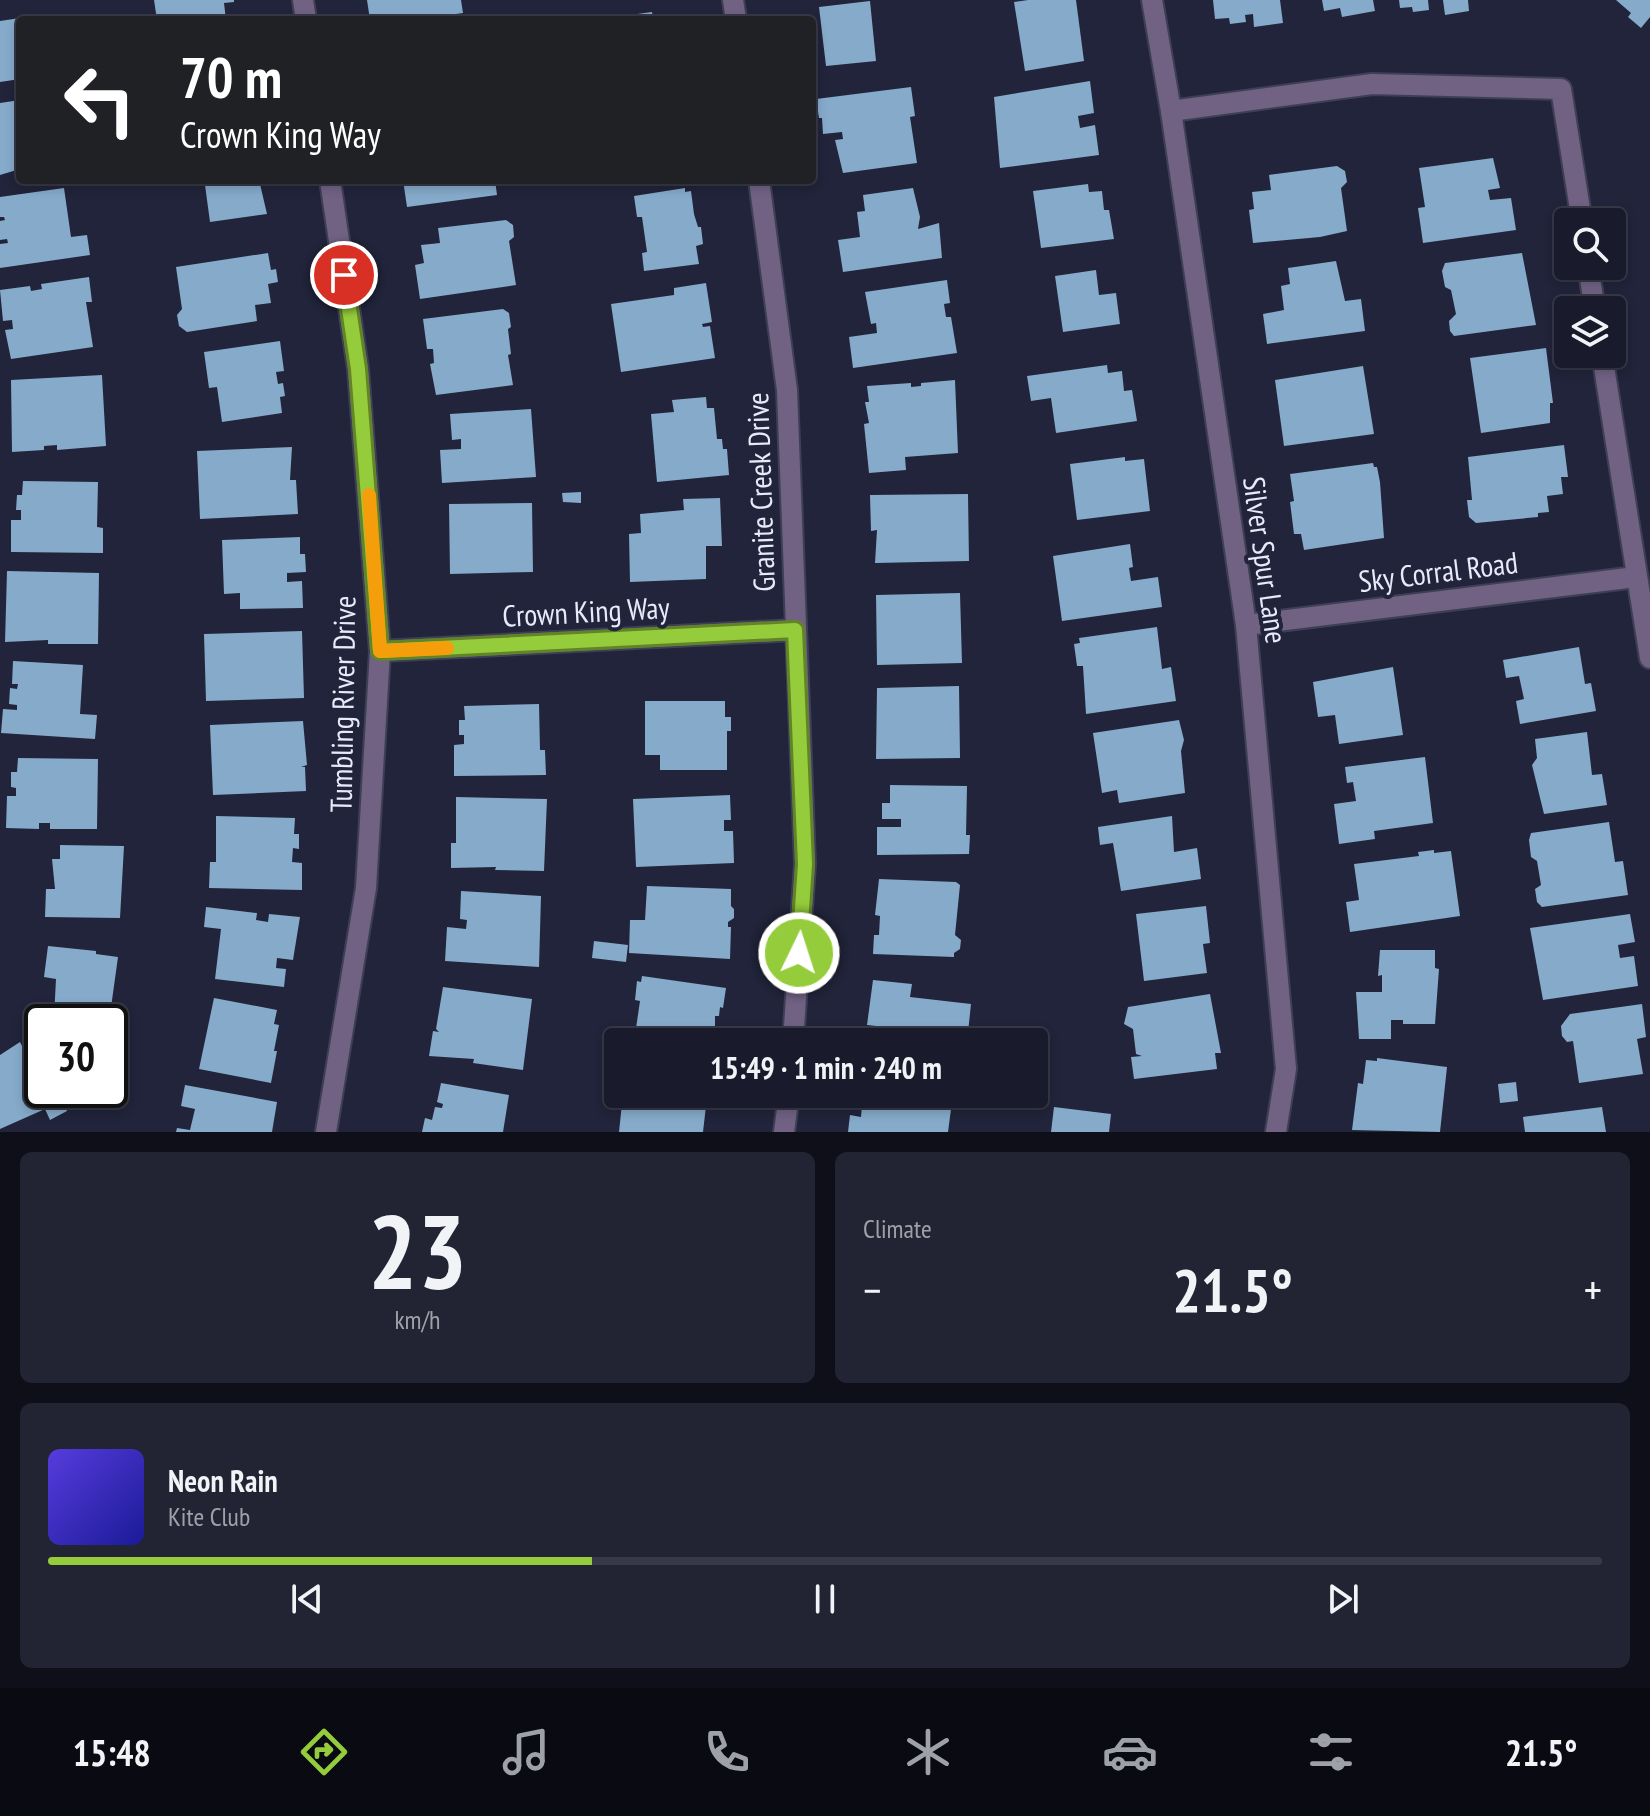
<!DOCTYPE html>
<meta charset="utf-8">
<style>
:root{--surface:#191b2c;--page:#222434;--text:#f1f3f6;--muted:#9fa1a9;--line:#373948;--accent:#95cc3b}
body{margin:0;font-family:"PT Sans Narrow",sans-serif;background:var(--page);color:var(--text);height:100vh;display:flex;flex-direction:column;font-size:30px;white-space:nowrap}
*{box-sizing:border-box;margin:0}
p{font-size:26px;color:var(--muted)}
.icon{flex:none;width:44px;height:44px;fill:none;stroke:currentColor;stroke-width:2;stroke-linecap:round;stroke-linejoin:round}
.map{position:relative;height:1132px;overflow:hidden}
.drawer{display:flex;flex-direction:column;gap:20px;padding:20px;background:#0e0f18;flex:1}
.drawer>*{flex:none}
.guide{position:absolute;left:16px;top:16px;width:800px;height:168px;border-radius:8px;box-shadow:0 4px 12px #0003,0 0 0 2px var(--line);background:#202124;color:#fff;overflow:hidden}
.buttons{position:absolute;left:1554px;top:208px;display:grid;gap:16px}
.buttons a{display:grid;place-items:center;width:72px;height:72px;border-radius:8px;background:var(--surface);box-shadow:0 4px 12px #0003,0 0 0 2px var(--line);font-size:40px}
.speed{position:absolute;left:24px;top:1004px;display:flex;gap:16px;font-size:40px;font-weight:700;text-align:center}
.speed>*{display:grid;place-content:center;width:104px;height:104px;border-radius:50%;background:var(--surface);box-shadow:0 4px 12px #0003,0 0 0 2px var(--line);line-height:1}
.speed .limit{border:4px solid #111;border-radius:12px;background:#fff;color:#111}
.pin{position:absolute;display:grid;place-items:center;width:68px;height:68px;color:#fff;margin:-34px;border:4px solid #fff;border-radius:50%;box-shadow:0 2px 8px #0007}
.me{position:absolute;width:88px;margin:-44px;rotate:4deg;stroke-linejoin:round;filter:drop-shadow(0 0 6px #0008)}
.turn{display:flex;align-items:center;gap:28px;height:168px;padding:0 32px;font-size:36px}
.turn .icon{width:104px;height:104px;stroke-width:2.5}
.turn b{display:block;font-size:56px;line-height:68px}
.big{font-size:60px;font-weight:600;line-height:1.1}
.drawer .tile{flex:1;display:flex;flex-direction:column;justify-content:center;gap:12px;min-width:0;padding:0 28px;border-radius:12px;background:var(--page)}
.drawer .dial{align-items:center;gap:0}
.dial b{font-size:104px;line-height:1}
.song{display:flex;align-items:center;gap:24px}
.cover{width:96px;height:96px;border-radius:12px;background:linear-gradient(135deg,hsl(250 70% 55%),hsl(240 70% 35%))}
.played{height:8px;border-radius:4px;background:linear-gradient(90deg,var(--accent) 35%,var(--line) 35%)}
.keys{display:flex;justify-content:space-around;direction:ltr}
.heat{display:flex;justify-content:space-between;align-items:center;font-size:44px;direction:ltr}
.drawer .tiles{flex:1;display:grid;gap:20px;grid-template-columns:1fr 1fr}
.tile:last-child{grid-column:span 2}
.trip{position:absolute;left:604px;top:1028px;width:444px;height:80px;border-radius:8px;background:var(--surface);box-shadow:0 4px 12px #0003,0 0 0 2px var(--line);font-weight:600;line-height:80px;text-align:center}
.dock{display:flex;height:128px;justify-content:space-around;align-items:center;background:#0a0b12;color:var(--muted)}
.dock .icon{width:56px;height:56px}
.dock .active{color:var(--accent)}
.dock b{font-size:36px;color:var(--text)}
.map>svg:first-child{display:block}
</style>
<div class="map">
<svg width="1650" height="1132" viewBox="0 0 1650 1132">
<rect width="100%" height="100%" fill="#21243a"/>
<g fill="#86aaca">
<polygon points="154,0 234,0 234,2 224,3 226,20 157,20"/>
<polygon points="367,0 461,0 463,13 414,20 370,20"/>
<polygon points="1028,0 1076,0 1084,61 1025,71 1014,2"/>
<polygon points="1213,0 1280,0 1283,23 1254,27 1253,14 1245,15 1246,22 1230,24 1229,18 1215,19"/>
<polygon points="1322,0 1373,0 1375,11 1342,17 1340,8 1324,11"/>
<polygon points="1399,0 1428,0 1429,10 1413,12 1412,7 1400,8"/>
<polygon points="1443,0 1468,0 1469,11 1445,15"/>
<polygon points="1616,0 1650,0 1650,17 1641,28 1628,17 1631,13"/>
<polygon points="870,1 876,61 826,66 819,7"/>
<polygon points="652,12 653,20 608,20 608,18"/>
<polygon points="20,18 20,79 0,82 0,21"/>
<polygon points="1090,81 1094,113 1078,116 1080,128 1095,125 1099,155 1000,168 994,97"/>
<polygon points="911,87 915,116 910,117 917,163 843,173 835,140 843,139 842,132 823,134 822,118 819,118 816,99"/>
<polygon points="20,100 20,169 0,175 0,103"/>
<polygon points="1493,158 1500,188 1488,190 1490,200 1511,198 1516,230 1423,243 1418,208 1425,207 1419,168"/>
<polygon points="1337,166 1345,171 1347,182 1341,188 1347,231 1320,237 1253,243 1249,210 1254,209 1252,192 1271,190 1269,175"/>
<polygon points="201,180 251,180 251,185 260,184 267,214 210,222 205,185 202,186"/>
<polygon points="403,180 495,180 497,195 407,207"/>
<polygon points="1088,184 1089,192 1102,191 1104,210 1109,210 1114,239 1041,248 1033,191"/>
<polygon points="64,188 71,237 87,235 90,255 0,268 0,244 8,243 7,239 0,240 0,221 5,220 4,217 0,217 0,197"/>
<polygon points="685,188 685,192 691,191 694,214 698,227 701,227 703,244 696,246 699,264 644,271 642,253 647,252 642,217 637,217 634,196"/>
<polygon points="913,188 920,217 918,229 939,223 942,258 843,272 838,240 860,237 857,212 865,211 863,195"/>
<polygon points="506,220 513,225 514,237 509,241 516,285 420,299 415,265 424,263 421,245 440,243 438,228"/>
<polygon points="268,253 271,270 276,269 278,282 268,284 271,303 255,305 257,321 187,332 179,326 177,315 182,309 176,267"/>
<polygon points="1522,253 1536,325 1454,336 1450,331 1449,321 1456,314 1451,290 1445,287 1442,271 1445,263"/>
<polygon points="1336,261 1345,301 1361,299 1365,331 1267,344 1263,314 1284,310 1281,286 1290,284 1288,268"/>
<polygon points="1096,270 1099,295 1116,293 1120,324 1063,332 1055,276"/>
<polygon points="89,277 92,302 86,302 93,347 11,359 5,330 13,329 12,320 3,321 0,290 30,286 31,291 42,289 41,284"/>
<polygon points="947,280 950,303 944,304 946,317 951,317 957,353 853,368 849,337 877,333 876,323 871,324 865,292"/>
<polygon points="706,283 712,322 702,324 703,327 710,326 715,358 621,372 611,304 674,295 674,288"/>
<polygon points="503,309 509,313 511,327 508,329 511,354 508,355 513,385 436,395 430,364 434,363 433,349 427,349 423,319"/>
<polygon points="280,341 284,371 276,372 278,384 283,383 285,396 280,397 282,413 222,422 217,387 209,388 204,352"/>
<polygon points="1546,348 1553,403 1550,403 1550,423 1481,433 1470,358"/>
<polygon points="1107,365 1108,373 1122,371 1124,391 1132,390 1137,421 1056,433 1051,398 1031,401 1027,376"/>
<polygon points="1363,366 1374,434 1284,446 1275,380"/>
<polygon points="102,375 106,446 57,450 57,445 44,446 44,450 12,452 11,380"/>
<polygon points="955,380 958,453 905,457 906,470 869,473 864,424 869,423 865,402 869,402 867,386 911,383 911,387 921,386 921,383"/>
<polygon points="706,397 707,408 714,408 717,439 722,439 723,449 727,449 729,475 657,482 651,414 674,412 672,400"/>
<polygon points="531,409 536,477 442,483 440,450 461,449 461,439 452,440 450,414"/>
<polygon points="1564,445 1568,477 1561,477 1563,494 1547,496 1549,512 1538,513 1538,517 1476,523 1469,517 1467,500 1472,500 1468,457"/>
<polygon points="292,447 290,480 296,480 298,514 200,519 197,451"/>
<polygon points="1125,457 1125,461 1144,459 1150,511 1077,520 1070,464"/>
<polygon points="1373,463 1374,467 1377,467 1380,482 1384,538 1304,550 1301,534 1294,534 1290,502 1294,501 1290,474"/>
<polygon points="23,481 98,482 97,527 103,528 103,553 11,552 11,520 21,520 21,510 16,510 17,495 22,495"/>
<polygon points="581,492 581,503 563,502 562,493"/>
<polygon points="968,494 969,561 875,563 877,530 871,531 870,495"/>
<polygon points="720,498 722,546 706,546 706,579 630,582 629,534 641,533 640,514 684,510 683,499"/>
<polygon points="532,503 533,572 450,574 449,504"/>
<polygon points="300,537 300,554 305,554 306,572 287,573 287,582 302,581 303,608 240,609 240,593 224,594 222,540"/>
<polygon points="1130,544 1133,567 1129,568 1131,581 1158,577 1162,607 1062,621 1053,556"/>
<polygon points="7,571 99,573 98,644 48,644 48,640 5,642"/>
<polygon points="960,593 962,663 877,665 876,595"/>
<polygon points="1157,627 1162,669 1171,667 1176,701 1086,714 1083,666 1077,666 1074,644 1080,643 1079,638"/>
<polygon points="302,631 304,698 206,701 204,634"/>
<polygon points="1579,647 1585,684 1591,683 1596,711 1520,724 1516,701 1524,699 1519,676 1506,678 1503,660"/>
<polygon points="13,661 83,665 80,714 97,715 95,739 1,733 3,709 17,710 17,705 9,704 10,688 17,689 18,684 12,684"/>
<polygon points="1393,667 1403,735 1339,744 1335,715 1318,717 1313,682"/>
<polygon points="959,686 960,758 876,759 877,688"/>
<polygon points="645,701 725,701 725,717 731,717 731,731 727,731 727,770 660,770 660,755 645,755"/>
<polygon points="539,704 540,750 545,750 546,775 454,776 454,745 464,744 464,735 459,735 459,720 465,720 464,706"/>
<polygon points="1179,720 1184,740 1181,751 1185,793 1119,803 1117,790 1102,793 1093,733"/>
<polygon points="303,721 307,765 301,767 305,767 306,791 213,795 210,725"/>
<polygon points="1587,732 1592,775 1602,774 1607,805 1544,814 1532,765 1537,758 1535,739"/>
<polygon points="1425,757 1433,823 1374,831 1375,839 1339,844 1334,804 1356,801 1353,782 1347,783 1345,767"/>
<polygon points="18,758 98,759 97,829 50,829 50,823 39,823 39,829 6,828 7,796 16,796 16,788 11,787 11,772 17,772"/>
<polygon points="890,785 967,786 966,835 970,835 969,854 877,855 877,827 901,827 901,819 882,819 882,803 890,803"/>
<polygon points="730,795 731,820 724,820 724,831 733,831 734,863 636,867 633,799"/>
<polygon points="456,797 547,799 544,871 495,870 496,867 451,868 451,843 456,843"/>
<polygon points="216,816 295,818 294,834 299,834 299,849 293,848 292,862 302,863 302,890 209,888 210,862 216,862"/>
<polygon points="1172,816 1174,852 1197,848 1201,879 1121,891 1113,843 1100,845 1098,827"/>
<polygon points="1609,822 1615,862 1623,861 1628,895 1542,907 1537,902 1535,889 1541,885 1537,861 1531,857 1529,840 1531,833"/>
<polygon points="60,845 124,846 120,918 45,917 46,889 55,889 52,859 60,859"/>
<polygon points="1434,850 1434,853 1451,851 1460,916 1350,932 1346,902 1359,900 1354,864 1419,856 1418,852"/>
<polygon points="879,879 956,882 960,885 955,935 961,940 960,949 954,953 954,957 873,954 874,935 879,935 880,916 875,915"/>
<polygon points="647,886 731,889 731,906 734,909 734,918 728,922 728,927 731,927 730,959 629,953 630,920 645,920"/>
<polygon points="461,891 541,896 539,967 445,961 447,927 466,929 467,920 460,919"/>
<polygon points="1206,906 1210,943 1203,944 1207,973 1144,981 1136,914"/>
<polygon points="206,907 257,913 256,920 268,922 269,914 300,917 293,960 277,958 276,968 286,969 284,987 215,979 221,929 204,927"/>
<polygon points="1630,914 1635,942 1618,945 1620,958 1634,956 1638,986 1543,1000 1530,928"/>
<polygon points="594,941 628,945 626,962 592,958"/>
<polygon points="48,946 96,951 96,954 118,957 109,1022 54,1017 56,979 44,977"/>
<polygon points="1380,950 1435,950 1435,968 1439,969 1435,1024 1403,1024 1403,1020 1391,1020 1391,1039 1359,1039 1356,992 1382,992 1382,975 1378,976"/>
<polygon points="642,976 726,988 723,1008 720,1007 719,1016 715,1016 715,1034 703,1032 701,1042 634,1042 640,1001 635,1000 637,981 641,982"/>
<polygon points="873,980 912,984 910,997 971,1004 967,1042 875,1042 876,1026 867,1025"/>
<polygon points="443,987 532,999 523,1070 473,1063 474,1059 429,1056 433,1031 439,1032 436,1029"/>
<polygon points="1210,994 1221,1053 1215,1053 1217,1069 1134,1079 1131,1057 1142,1056 1136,1054 1133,1029 1124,1024 1128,1007"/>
<polygon points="214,998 277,1010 274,1024 279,1025 274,1051 277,1051 271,1083 199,1069"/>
<polygon points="1642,1004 1646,1037 1637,1039 1643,1074 1579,1083 1573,1041 1567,1042 1562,1036 1561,1026 1570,1014"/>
<polygon points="38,1041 42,1050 42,1090 61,1090 67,1111 50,1120 45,1109 0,1129 0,1055 20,1042 23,1048"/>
<polygon points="1377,1058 1447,1067 1440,1132 1352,1130 1358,1083 1363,1084 1366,1060 1377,1061"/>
<polygon points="1044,1081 1047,1097 1031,1100 1034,1083"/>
<polygon points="1516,1082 1518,1101 1500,1103 1498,1084"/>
<polygon points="441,1083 509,1095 503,1132 422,1132 425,1118 432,1120 435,1107 442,1108 443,1104 437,1102"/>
<polygon points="185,1085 277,1102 272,1132 176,1132 177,1128 190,1130 195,1109 181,1106"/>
<polygon points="623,1094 703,1094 707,1097 703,1132 619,1132"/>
<polygon points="863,1094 953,1094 948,1132 848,1132 850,1115 861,1117"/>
<polygon points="1054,1107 1111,1114 1109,1132 1051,1132"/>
<polygon points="1602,1107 1606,1132 1525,1132 1523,1117"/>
</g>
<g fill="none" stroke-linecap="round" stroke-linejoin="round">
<defs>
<g id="street">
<polyline points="303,0 306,20"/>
<polyline points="733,0 736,20"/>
<polyline points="1152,0 1171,111 1246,625 1286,1069 1276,1132"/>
<polyline points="1171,111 1372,84 1561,89 1582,222"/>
<polyline points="759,180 787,390 805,864 793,1042"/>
<polyline points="1588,266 1595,310"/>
<polyline points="1602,354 1650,658"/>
<polyline points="1246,625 1636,577"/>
<polyline points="380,651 795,630"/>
<polyline points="326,1132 366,888 380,651 358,369 330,180"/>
<polyline points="784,1132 789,1094"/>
</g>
</defs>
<use href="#street" stroke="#3d4055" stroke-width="24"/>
<use href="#street" stroke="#716284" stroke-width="20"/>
</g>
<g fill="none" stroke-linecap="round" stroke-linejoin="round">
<defs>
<polyline id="route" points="344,275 358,369 380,651 795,630 805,864 799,953"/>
</defs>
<use href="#route" stroke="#618526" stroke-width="20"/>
<use href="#route" stroke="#95cc3b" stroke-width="14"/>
<polyline stroke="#f59e0b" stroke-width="14" points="369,495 380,651 447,648"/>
</g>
<g text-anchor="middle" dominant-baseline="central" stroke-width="8" stroke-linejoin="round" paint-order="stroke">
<g font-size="30" fill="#e7eaf9" stroke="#21243a">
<text transform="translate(760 492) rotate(-92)">Granite Creek Drive</text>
<text transform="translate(1266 560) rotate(82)">Silver Spur Lane</text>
<text transform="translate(1438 571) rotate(-7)">Sky Corral Road</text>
<text transform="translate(586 611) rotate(-3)">Crown King Way</text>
<text transform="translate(342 704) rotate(-89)">Tumbling River Drive</text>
</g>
</g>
</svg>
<div class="buttons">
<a><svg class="icon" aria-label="search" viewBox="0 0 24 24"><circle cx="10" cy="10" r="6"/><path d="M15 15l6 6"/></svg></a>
<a><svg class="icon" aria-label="layers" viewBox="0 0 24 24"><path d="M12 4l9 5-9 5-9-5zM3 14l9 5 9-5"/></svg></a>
</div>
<div class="speed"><div class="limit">30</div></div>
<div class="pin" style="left:344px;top:275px;background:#d93025"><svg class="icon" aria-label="arrive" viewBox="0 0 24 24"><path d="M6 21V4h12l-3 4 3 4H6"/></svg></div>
<svg class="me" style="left:799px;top:953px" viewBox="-20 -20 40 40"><circle r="17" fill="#95cc3b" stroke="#fff" stroke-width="3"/><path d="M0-11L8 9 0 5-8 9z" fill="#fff"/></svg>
<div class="trip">15:49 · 1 min · 240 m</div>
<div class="guide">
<div class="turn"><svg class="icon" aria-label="left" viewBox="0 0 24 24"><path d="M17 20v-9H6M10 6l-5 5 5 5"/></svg><div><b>70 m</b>Crown King Way</div></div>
</div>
</div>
<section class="drawer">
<div class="tiles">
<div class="tile dial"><b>23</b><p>km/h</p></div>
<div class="tile"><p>Climate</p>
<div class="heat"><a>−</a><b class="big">21.5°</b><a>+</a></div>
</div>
<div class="tile">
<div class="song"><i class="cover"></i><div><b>Neon Rain</b><p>Kite Club</p></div></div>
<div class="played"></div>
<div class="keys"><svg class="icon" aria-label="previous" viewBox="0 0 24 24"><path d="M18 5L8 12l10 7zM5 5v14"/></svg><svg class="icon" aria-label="pause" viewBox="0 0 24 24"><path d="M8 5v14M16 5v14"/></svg><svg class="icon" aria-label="next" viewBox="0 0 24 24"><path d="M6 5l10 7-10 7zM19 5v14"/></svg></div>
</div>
</div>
</section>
<nav class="dock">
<b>15:48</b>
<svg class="icon active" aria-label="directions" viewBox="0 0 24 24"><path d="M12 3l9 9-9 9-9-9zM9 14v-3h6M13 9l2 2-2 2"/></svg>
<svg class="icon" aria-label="music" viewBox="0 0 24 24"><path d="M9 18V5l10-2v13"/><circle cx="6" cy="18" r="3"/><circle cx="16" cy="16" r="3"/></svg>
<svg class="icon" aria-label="phone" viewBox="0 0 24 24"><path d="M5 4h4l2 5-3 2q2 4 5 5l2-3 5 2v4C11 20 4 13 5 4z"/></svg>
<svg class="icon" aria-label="climate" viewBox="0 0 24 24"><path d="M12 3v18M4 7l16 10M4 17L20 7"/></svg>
<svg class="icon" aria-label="car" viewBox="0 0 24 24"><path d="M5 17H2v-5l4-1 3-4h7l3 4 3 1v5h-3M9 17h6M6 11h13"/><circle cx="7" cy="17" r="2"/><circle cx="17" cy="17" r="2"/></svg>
<svg class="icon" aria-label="filters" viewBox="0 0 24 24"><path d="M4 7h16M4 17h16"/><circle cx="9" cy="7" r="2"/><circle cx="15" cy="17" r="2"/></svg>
<b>21.5°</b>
</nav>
